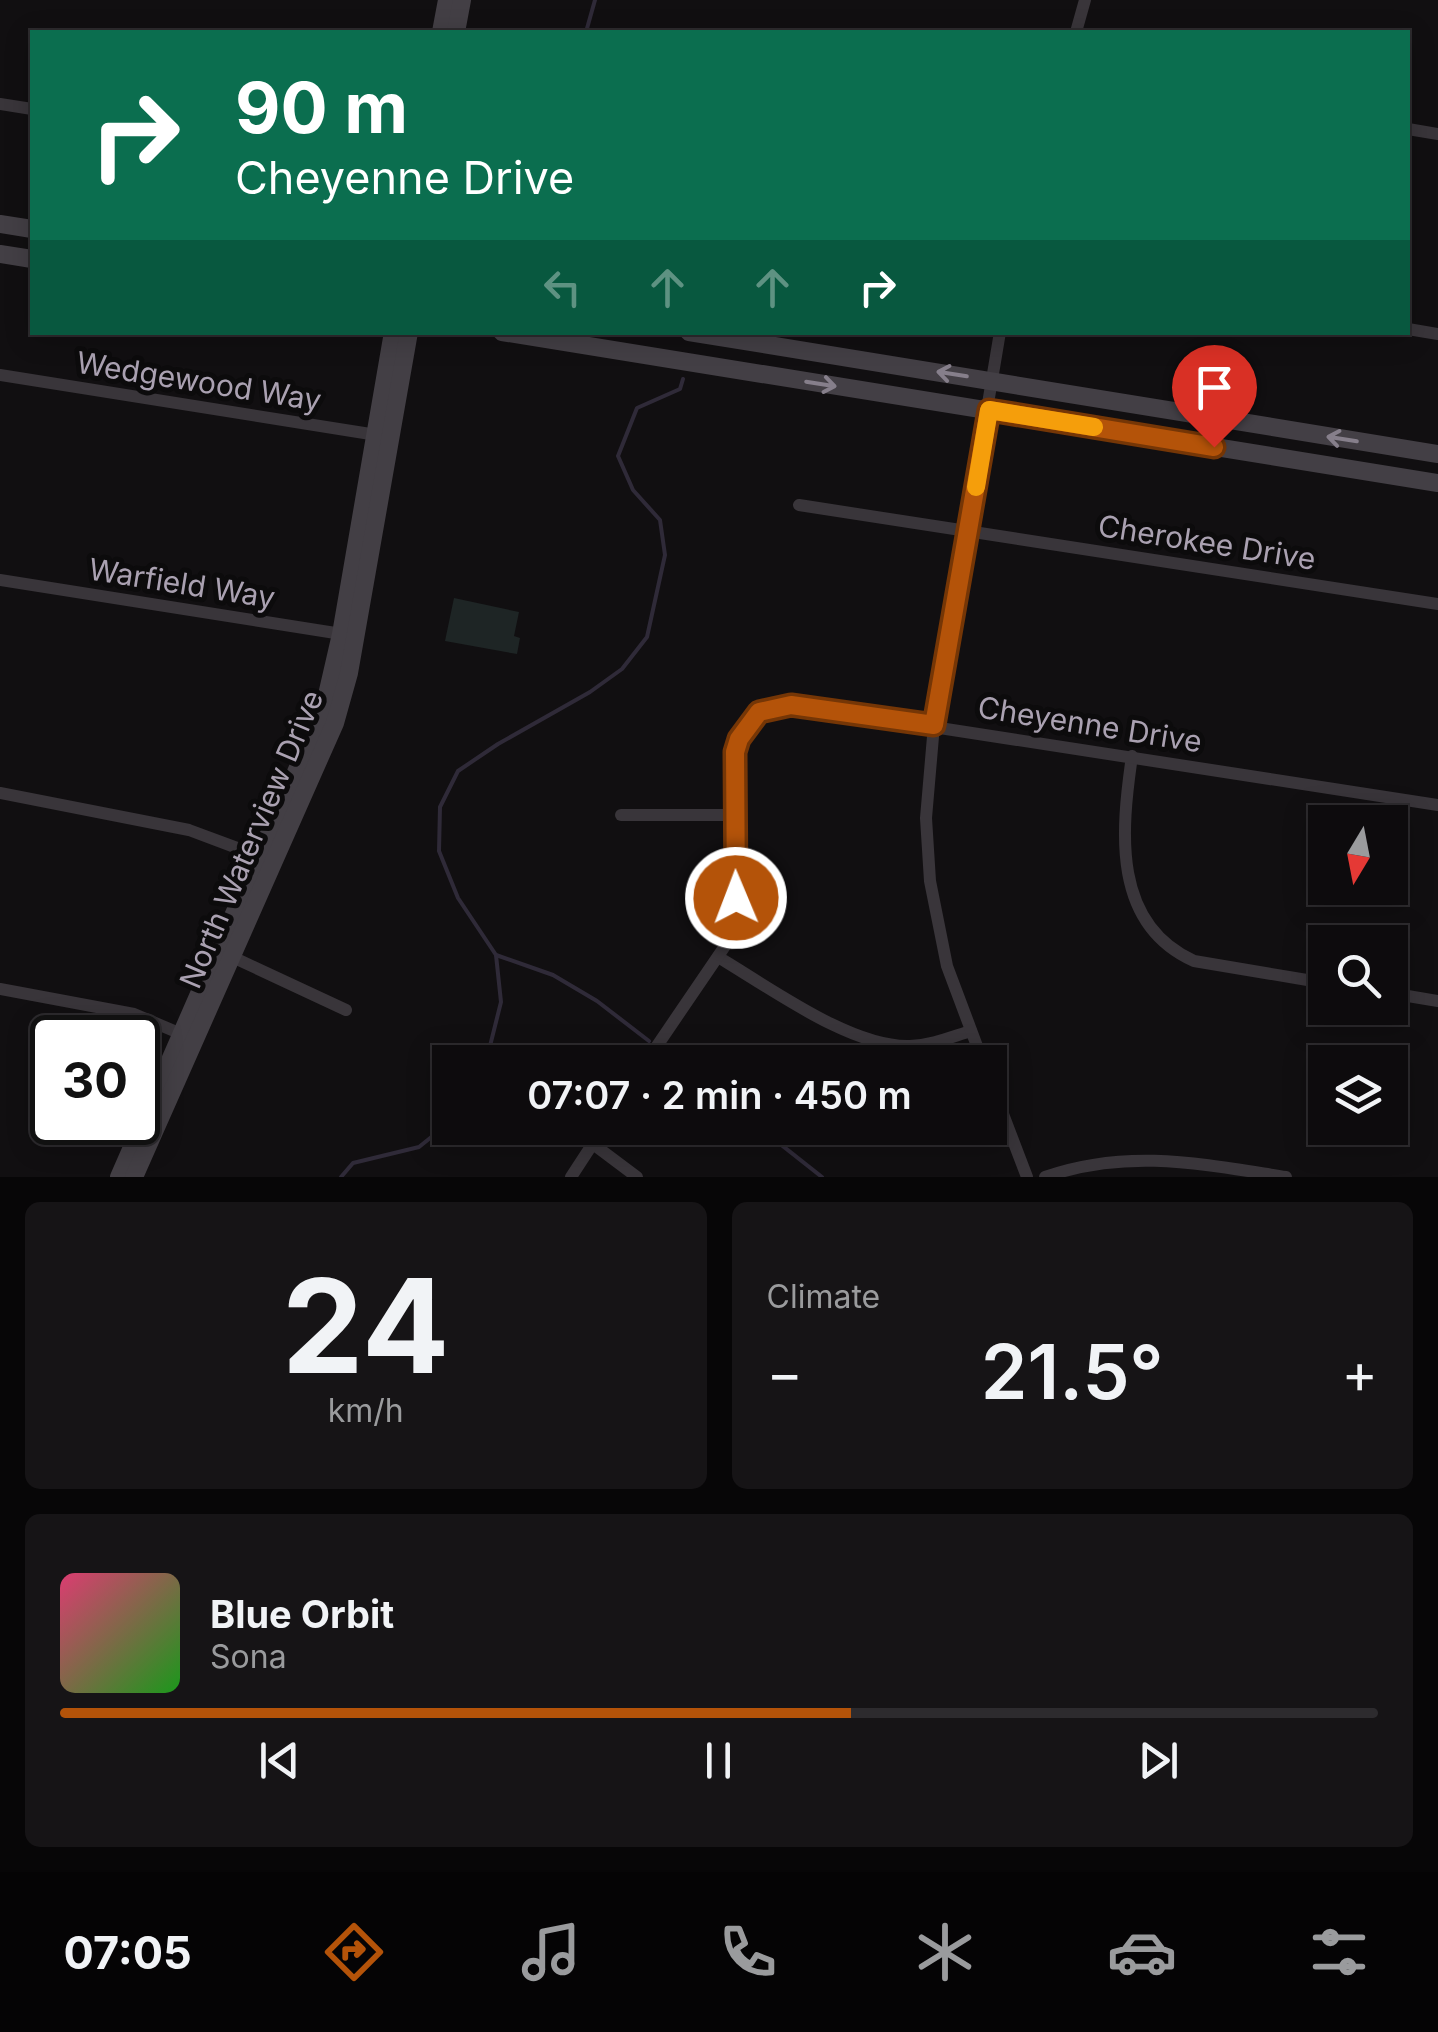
<!DOCTYPE html>
<meta charset="utf-8">
<style>
:root{--surface:#0d0b0d;--page:#161416;--text:#f1f3f6;--muted:#9a9b9d;--line:#2d2b2e;--accent:#b45309}
body{margin:0;font-family:Inter,sans-serif;background:var(--page);color:var(--text);height:100vh;display:flex;flex-direction:column;font-size:38px;white-space:nowrap}
*{box-sizing:border-box;margin:0}
p{font-size:32px;color:var(--muted)}
.icon{flex:none;width:55px;height:55px;fill:none;stroke:currentColor;stroke-width:2;stroke-linecap:round;stroke-linejoin:round}
.map{position:relative;height:1177px;overflow:hidden}
.sheet{display:flex;flex-direction:column;gap:25px;padding:25px;background:#070607;flex:1}
.sheet>*{flex:none}
.banner{position:absolute;left:30px;top:30px;width:1380px;height:305px;border-radius:0px;box-shadow:0 5px 25px #0003,0 0 0 2px var(--line);background:#0b6e4f;color:#fff;overflow:hidden}
.needle{width:65px;rotate:190deg}
.fabs{position:absolute;left:1308px;top:805px;display:grid;gap:20px}
.fabs a{display:grid;place-items:center;width:100px;height:100px;border-radius:0px;background:var(--surface);box-shadow:0 5px 25px #0003,0 0 0 2px var(--line);font-size:50px}
.speed{position:absolute;left:30px;top:1015px;display:flex;gap:20px;font-size:50px;font-weight:700;text-align:center}
.speed>*{display:grid;place-content:center;width:130px;height:130px;border-radius:50%;background:var(--surface);box-shadow:0 5px 25px #0003,0 0 0 2px var(--line);line-height:1}
.speed .limit{border:5px solid #111;border-radius:15px;background:#fff;color:#111}
.pin{position:absolute;display:grid;place-items:center;width:85px;height:85px;color:#fff;margin:-102px -42px;border-radius:50% 50% 50% 0;rotate:-45deg;box-shadow:0 0 10px #0007}
.pin .icon{rotate:45deg}
.me{position:absolute;width:110px;margin:-55px;rotate:359deg;stroke-linejoin:round;filter:drop-shadow(0 0 8px #0008)}
.turn{display:flex;align-items:center;gap:35px;height:210px;padding:0 40px;font-size:45px}
.turn .icon{width:130px;height:130px;stroke-width:2.5}
.turn b{display:block;font-size:70px;line-height:85px}
.lanes{display:flex;align-items:center;height:95px;padding:0 40px;background:#0003;justify-content:center;gap:50px;direction:ltr}
.lanes .off{opacity:.35}
.big{font-size:75px;font-weight:600;line-height:1.1}
.sheet .card{flex:1;display:flex;flex-direction:column;justify-content:center;gap:15px;min-width:0;padding:0 35px;border-radius:15px;background:var(--page)}
.sheet .dial{align-items:center;gap:0}
.dial b{font-size:130px;line-height:1}
.song{display:flex;align-items:center;gap:30px}
.cover{width:120px;height:120px;border-radius:15px;background:linear-gradient(135deg,hsl(340 70% 55%),hsl(120 70% 35%))}
.played{height:10px;border-radius:5px;background:linear-gradient(90deg,var(--accent) 60%,var(--line) 60%)}
.keys{display:flex;justify-content:space-around;direction:ltr}
.heat{display:flex;justify-content:space-between;align-items:center;font-size:55px;direction:ltr}
.sheet .tiles{flex:1;display:grid;gap:25px;grid-template-columns:1fr 1fr}
.card:last-child{grid-column:span 2}
.trip{position:absolute;left:432px;top:1045px;width:575px;height:100px;border-radius:0px;background:var(--surface);box-shadow:0 5px 25px #0003,0 0 0 2px var(--line);font-weight:600;line-height:100px;text-align:center}
.tab-bar{display:flex;height:160px;justify-content:space-around;align-items:center;background:#050405;color:var(--muted)}
.tab-bar .icon{width:70px;height:70px}
.tab-bar .current{color:var(--accent)}
.tab-bar b{font-size:45px;color:var(--text)}
.map>svg:first-child{display:block}
</style>
<div class="map">
<svg width="1438" height="1177" viewBox="0 0 1438 1177">
<rect width="100%" height="100%" fill="#110f11"/>
<polygon fill="#1e2525" points="454,598 519,612 514,636 520,638 517,654 445,641"/>
<g fill="none" stroke-linecap="round" stroke-linejoin="round">
<g stroke="#2f2a38" stroke-width="4">
<polyline points="586,32 595,0"/>
<polyline points="496,955 553,975 597,1001 649,1041"/>
<polyline points="667,1055 676,1062"/>
<polyline points="486,1062 501,1002 496,955 458,898 439,851 440,807 458,771 498,744 590,692 622,669 647,637 665,555 660,520 633,490 618,456 637,408 680,389 683,379"/>
<polyline points="760,1128 822,1177"/>
<polyline points="341,1177 353,1163 419,1147 450,1122"/>
</g>
<g stroke="#39353a" stroke-width="12">
<polyline points="1076,32 1085,0"/>
<polyline points="0,104 32,109"/>
<polyline points="1408,129 1438,134"/>
<polyline points="1408,329 1438,334"/>
<polyline points="0,375 383,436"/>
<polyline points="799,505 1438,604"/>
<polyline points="0,580 348,635"/>
<path d="M1132 756C1121 832 1112 924 1194 961L1325 983"/>
<polyline points="0,793 189,830 264,858"/>
<polyline points="621,815 734,815"/>
<polyline points="226,954 346,1010"/>
<path d="M718 957C769 987 851 1048 910 1046 932 1045 951 1037 971 1031"/>
<polyline points="0,989 134,1014 186,1036"/>
<polyline points="1390,993 1438,1001"/>
<polyline points="646,1062 729,940 736,898 735,753 739,739 759,712 791,705 1438,805"/>
<polyline points="983,1062 947,966 930,881 926,818 934,725 1000,332"/>
<polyline points="990,1080 1027,1177"/>
<polyline points="593,1144 637,1177"/>
<polyline points="571,1177 603,1128"/>
<path d="M1045 1177C1128 1148 1202 1164 1286 1177"/>
</g>
<g stroke="#433f45" stroke-width="18">
<polyline points="441,32 447,0"/>
<polyline points="456,32 462,0"/>
<polyline points="0,224 32,229"/>
<polyline points="0,254 32,259"/>
<polyline points="502,332 1438,483"/>
<polyline points="689,332 1438,454"/>
<polyline points="119,1177 324,708 341,634 393,332"/>
<polyline points="134,1177 335,723 349,673 409,332"/>
</g>
</g>
<defs><path id="oneway-shaft" d="M-6 0H5M1.5-3L5.5 0L1.5 3" fill="none" stroke-width="1.6" stroke-linecap="round" stroke-linejoin="round" transform="scale(2.5)"/></defs>
<g stroke="#867f8b">
<use href="#oneway-shaft" transform="translate(952 374) rotate(-171)"/>
<use href="#oneway-shaft" transform="translate(821 384) rotate(9)"/>
<use href="#oneway-shaft" transform="translate(1342 439) rotate(-171)"/>
</g>
<g fill="none" stroke-linecap="round" stroke-linejoin="round">
<defs>
<polyline id="route" points="736,898 735,752 739,739 759,712 791,705 934,725 989,410 1214,447"/>
</defs>
<use href="#route" stroke="#753606" stroke-width="25"/>
<use href="#route" stroke="#b45309" stroke-width="18"/>
<polyline stroke="#f59e0b" stroke-width="18" points="976,487 989,410 1094,427"/>
</g>
<g text-anchor="middle" dominant-baseline="central" stroke-width="10" stroke-linejoin="round" paint-order="stroke">
<g font-size="30" fill="#aaa1b1" stroke="#0c0b0c">
<text transform="translate(199 381) rotate(9)">Wedgewood Way</text>
<text transform="translate(1207 542) rotate(9)">Cherokee Drive</text>
<text transform="translate(182 583) rotate(9)">Warfield Way</text>
<text transform="translate(1090 724) rotate(9)">Cheyenne Drive</text>
<text transform="translate(251 839) rotate(-67)">North Waterview Drive</text>
</g>
</g>
</svg>
<div class="fabs">
<a><svg class="needle" viewBox="-14 -14 28 28"><path d="M0-13l5 13h-10z" fill="#e53935"/><path d="M0 13l5-13h-10z" fill="#9a9b9d"/></svg></a>
<a><svg class="icon" aria-label="search" viewBox="0 0 24 24"><circle cx="10" cy="10" r="6"/><path d="M15 15l6 6"/></svg></a>
<a><svg class="icon" aria-label="layers" viewBox="0 0 24 24"><path d="M12 4l9 5-9 5-9-5zM3 14l9 5 9-5"/></svg></a>
</div>
<div class="speed"><div class="limit">30</div></div>
<div class="pin" style="left:1214px;top:447px;background:#d93025"><svg class="icon" aria-label="arrive" viewBox="0 0 24 24"><path d="M6 21V4h12l-3 4 3 4H6"/></svg></div>
<svg class="me" style="left:736px;top:898px" viewBox="-20 -20 40 40"><circle r="17" fill="#b45309" stroke="#fff" stroke-width="3"/><path d="M0-11L8 9 0 5-8 9z" fill="#fff"/></svg>
<div class="trip">07:07 · 2 min · 450 m</div>
<div class="banner">
<div class="turn"><svg class="icon" aria-label="right" viewBox="0 0 24 24"><path d="M7 20v-9h11M14 6l5 5-5 5"/></svg><div><b>90 m</b>Cheyenne Drive</div></div>
<div class="lanes"><svg class="icon off" aria-label="left" viewBox="0 0 24 24"><path d="M17 20v-9H6M10 6l-5 5 5 5"/></svg><svg class="icon off" aria-label="ahead" viewBox="0 0 24 24"><path d="M12 20V5M6 11l6-6 6 6"/></svg><svg class="icon off" aria-label="ahead" viewBox="0 0 24 24"><path d="M12 20V5M6 11l6-6 6 6"/></svg><svg class="icon" aria-label="right" viewBox="0 0 24 24"><path d="M7 20v-9h11M14 6l5 5-5 5"/></svg></div>
</div>
</div>
<section class="sheet">
<div class="tiles">
<div class="card dial"><b>24</b><p>km/h</p></div>
<div class="card"><p>Climate</p>
<div class="heat"><a>−</a><b class="big">21.5°</b><a>+</a></div>
</div>
<div class="card">
<div class="song"><i class="cover"></i><div><b>Blue Orbit</b><p>Sona</p></div></div>
<div class="played"></div>
<div class="keys"><svg class="icon" aria-label="previous" viewBox="0 0 24 24"><path d="M18 5L8 12l10 7zM5 5v14"/></svg><svg class="icon" aria-label="pause" viewBox="0 0 24 24"><path d="M8 5v14M16 5v14"/></svg><svg class="icon" aria-label="next" viewBox="0 0 24 24"><path d="M6 5l10 7-10 7zM19 5v14"/></svg></div>
</div>
</div>
</section>
<nav class="tab-bar">
<b>07:05</b>
<svg class="icon current" aria-label="directions" viewBox="0 0 24 24"><path d="M12 3l9 9-9 9-9-9zM9 14v-3h6M13 9l2 2-2 2"/></svg>
<svg class="icon" aria-label="music" viewBox="0 0 24 24"><path d="M9 18V5l10-2v13"/><circle cx="6" cy="18" r="3"/><circle cx="16" cy="16" r="3"/></svg>
<svg class="icon" aria-label="phone" viewBox="0 0 24 24"><path d="M5 4h4l2 5-3 2q2 4 5 5l2-3 5 2v4C11 20 4 13 5 4z"/></svg>
<svg class="icon" aria-label="climate" viewBox="0 0 24 24"><path d="M12 3v18M4 7l16 10M4 17L20 7"/></svg>
<svg class="icon" aria-label="car" viewBox="0 0 24 24"><path d="M5 17H2v-5l4-1 3-4h7l3 4 3 1v5h-3M9 17h6M6 11h13"/><circle cx="7" cy="17" r="2"/><circle cx="17" cy="17" r="2"/></svg>
<svg class="icon" aria-label="filters" viewBox="0 0 24 24"><path d="M4 7h16M4 17h16"/><circle cx="9" cy="7" r="2"/><circle cx="15" cy="17" r="2"/></svg>
</nav>
